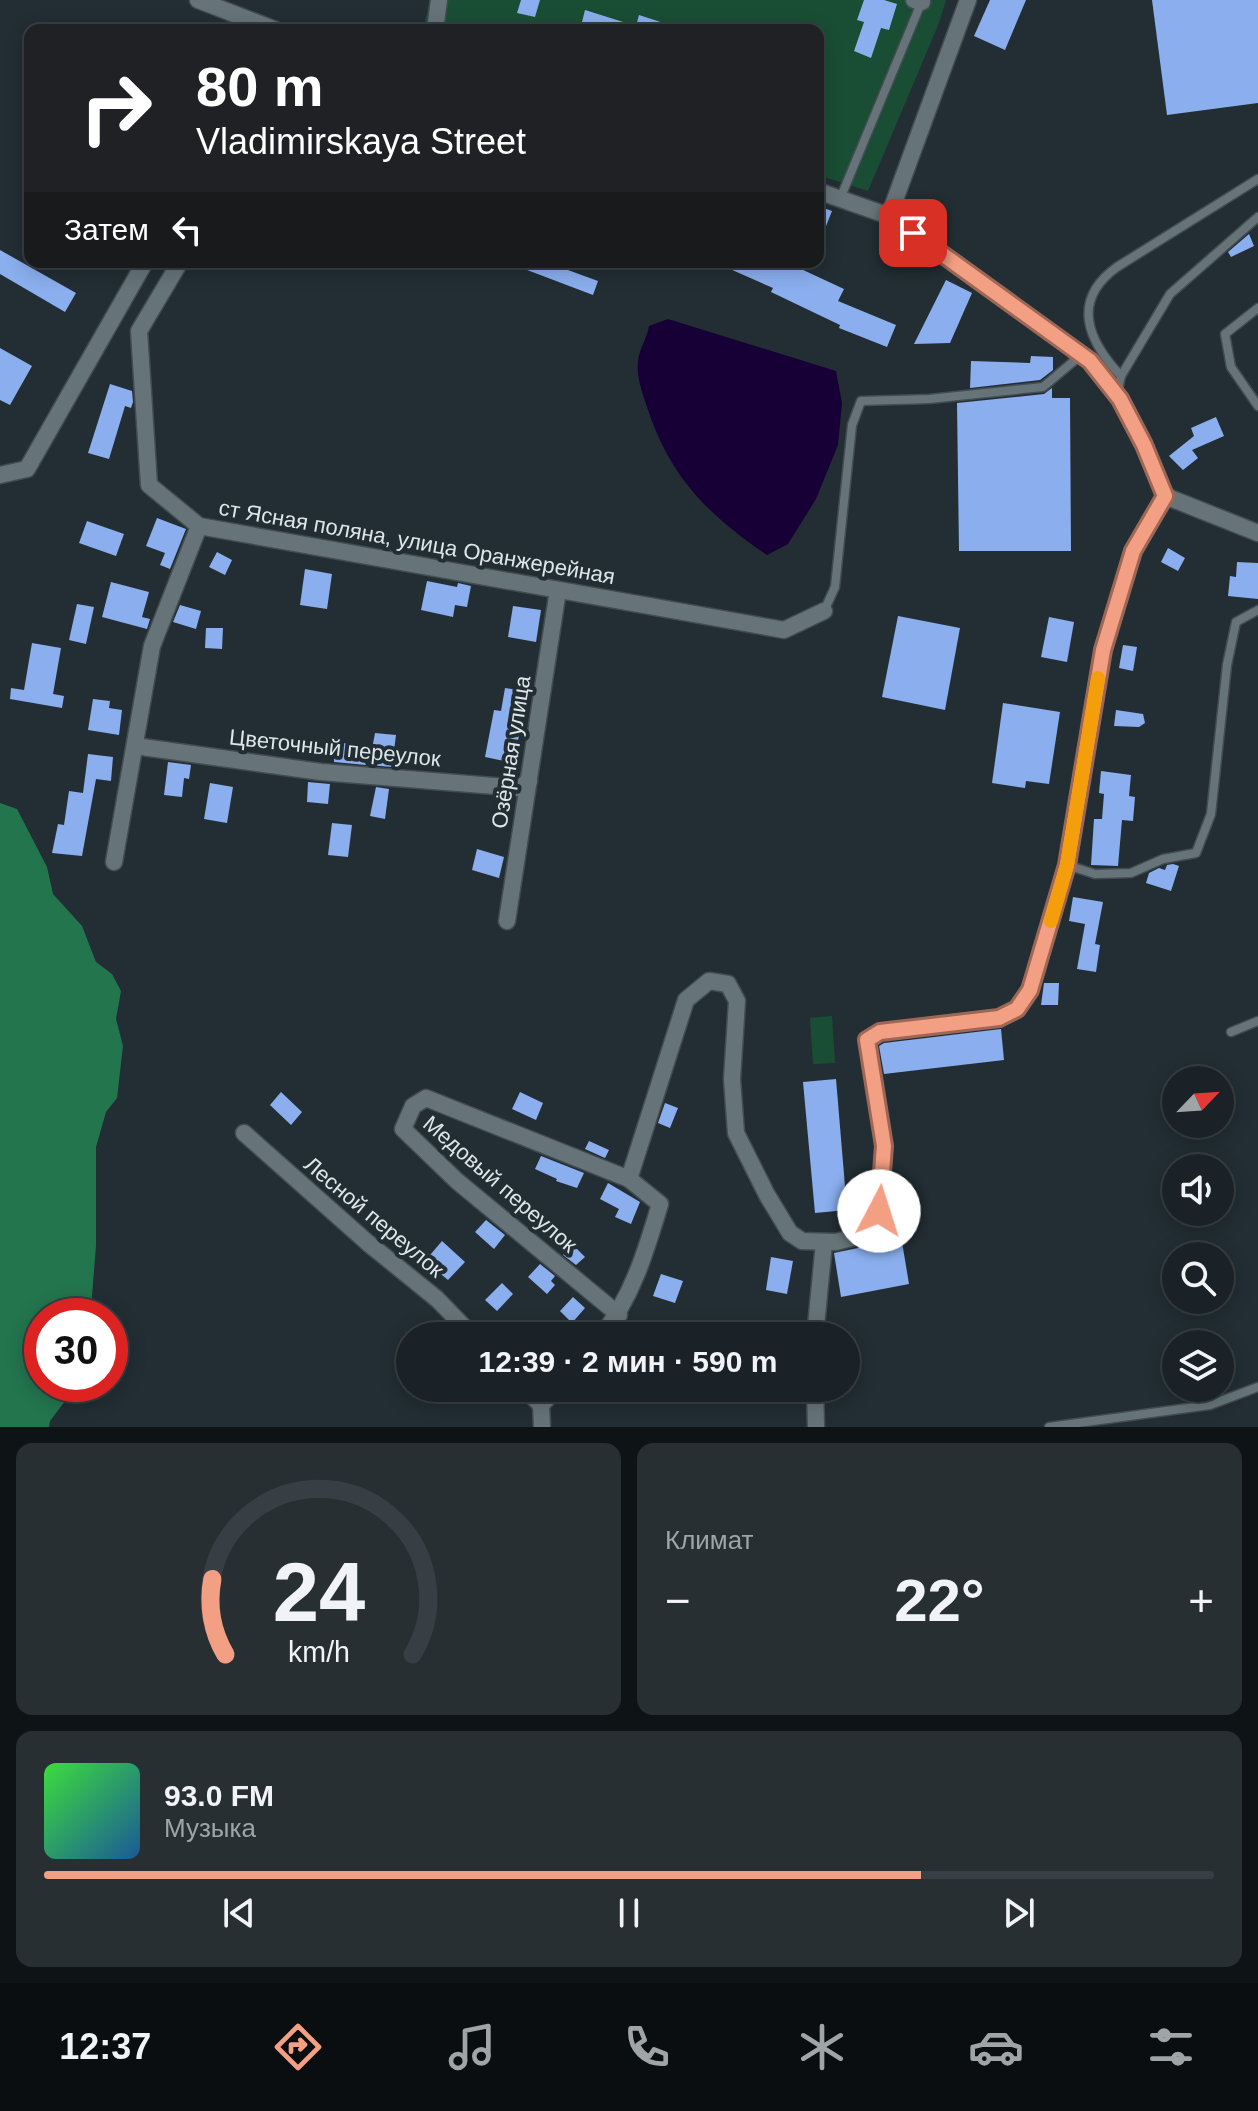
<!DOCTYPE html>
<html lang="ru">
<meta charset="utf-8">
<style>
:root{--surface:#1a2227;--page:#272f33;--text:#f1f3f6;--muted:#9fa4a7;--line:#383f44;--accent:#f39f83}
body{margin:0;font-family:Arial,sans-serif;background:var(--page);color:var(--text);height:100vh;display:flex;flex-direction:column;font-size:30px;white-space:nowrap}
*{box-sizing:border-box;margin:0}
p{font-size:26px;color:var(--muted)}
.icon{flex:none;width:44px;height:44px;fill:none;stroke:currentColor;stroke-width:2;stroke-linecap:round;stroke-linejoin:round}
.map{position:relative;height:1427px;overflow:hidden}
.panel{display:flex;flex-direction:column;gap:16px;padding:16px;background:#0e1315;flex:1}
.panel>*{flex:none}
.guide{position:absolute;left:24px;top:24px;width:800px;height:244px;border-radius:16px;box-shadow:0 4px 20px #0003,0 0 0 2px var(--line);background:#202124;color:#fff;overflow:hidden}
.needle{width:52px;rotate:65deg}
.fabs{position:absolute;left:1162px;top:1066px;display:grid;gap:16px}
.fabs a{display:grid;place-items:center;width:72px;height:72px;border-radius:50%;background:var(--surface);box-shadow:0 4px 20px #0003,0 0 0 2px var(--line);font-size:40px}
.speed{position:absolute;left:24px;top:1298px;display:flex;gap:16px;font-size:40px;font-weight:700;text-align:center}
.speed>*{display:grid;place-content:center;width:104px;height:104px;border-radius:50%;background:var(--surface);box-shadow:0 4px 20px #0003,0 0 0 2px var(--line);line-height:1}
.speed .limit{border:12px solid #d22;background:#fff;color:#111}
.pin{position:absolute;display:grid;place-items:center;width:68px;height:68px;color:#fff;margin:-34px;border-radius:16px;box-shadow:0 4px 12px #0006}
.me{position:absolute;width:88px;margin:-44px;rotate:5deg;stroke-linejoin:round;filter:drop-shadow(0 0 6px #0008)}
.turn{display:flex;align-items:center;gap:28px;height:168px;padding:0 40px;font-size:36px}
.turn .icon{width:104px;height:104px;stroke-width:2.5}
.turn b{display:block;font-size:56px;line-height:68px}
.then{display:flex;align-items:center;height:76px;padding:0 40px;background:#0003;gap:16px;font-size:30px}
.big{font-size:60px;font-weight:600;line-height:1.1}
.panel .tile{flex:1;display:flex;flex-direction:column;justify-content:center;gap:12px;min-width:0;padding:0 28px;border-radius:16px;background:var(--page)}
.panel .dial{align-items:center;gap:0}
.dial svg{height:208px;overflow:visible;fill:none;stroke:var(--line);stroke-width:7;stroke-linecap:round;text-anchor:middle}
.dial text{fill:var(--text);stroke:none}
.song{display:flex;align-items:center;gap:24px}
.cover{width:96px;height:96px;border-radius:12px;background:linear-gradient(135deg,hsl(120 70% 55%),hsl(210 70% 35%))}
.played{height:8px;border-radius:4px;background:linear-gradient(90deg,var(--accent) 75%,var(--line) 75%)}
.keys{display:flex;justify-content:space-around;direction:ltr}
.heat{display:flex;justify-content:space-between;align-items:center;font-size:44px;direction:ltr}
.panel .tiles{flex:1;display:grid;gap:16px;grid-template-columns:1fr 1fr}
.tile:last-child{grid-column:span 2}
.trip{position:absolute;left:396px;top:1322px;width:464px;height:80px;border-radius:40px;background:var(--surface);box-shadow:0 4px 20px #0003,0 0 0 2px var(--line);font-weight:600;line-height:80px;text-align:center}
.tab-bar{display:flex;height:128px;justify-content:space-around;align-items:center;background:#0a0e10;color:var(--muted)}
.tab-bar .icon{width:56px;height:56px}
.tab-bar .active{color:var(--accent)}
.tab-bar b{font-size:36px;color:var(--text)}
.map>svg:first-child{display:block}
</style>
<div class="map">
<svg width="1258" height="1427" viewBox="0 0 1258 1427">
<rect width="100%" height="100%" fill="#222e34"/>
<g fill="#1a4e34">
<polygon points="430,0 946,0 939,23 868,191 818,175 818,30 423,30"/>
<polygon points="832,1016 835,1063 813,1064 810,1018"/>
</g>
<polygon fill="#23754e" points="0,803 17,809 47,867 53,894 82,926 96,962 112,974 121,991 116,1019 123,1046 117,1098 106,1112 96,1147 96,1246 91,1308 81,1316 42,1316 42,1384 74,1384 71,1393 50,1421 49,1427 0,1427"/>
<path fill="#170036" d="M668 319 836 371 842 403 838 445 816 499 788 544 767 555C708 515 671 478 648 410 643 395 636 377 638 361 639 350 647 338 649 326Z"/>
<g fill="#8aaeee">
<polygon points="521,0 540,0 535,17 517,13"/>
<polygon points="864,0 884,0 897,4 889,30 881,28 871,58 854,51 864,22 857,20"/>
<polygon points="990,0 1026,0 1005,50 974,36"/>
<polygon points="1152,0 1258,0 1258,103 1167,115"/>
<polygon points="585,10 636,26 639,15 679,28 678,30 580,30"/>
<polygon points="818,206 832,211 819,244 818,244"/>
<polygon points="1249,234 1254,246 1231,257 1228,252"/>
<polygon points="0,250 76,293 65,312 0,274"/>
<polygon points="506,262 546,262 598,281 593,295"/>
<polygon points="714,262 774,262 783,266 786,262 844,289 838,301 896,325 887,347 839,328 840,325 771,292 773,288"/>
<polygon points="946,280 972,293 950,343 914,344"/>
<polygon points="0,348 32,366 10,405 0,400"/>
<polygon points="1031,356 1053,357 1053,370 1040,380 970,388 971,361 1030,363"/>
<polygon points="110,384 132,391 133,402 131,408 125,406 109,459 88,453"/>
<polygon points="1052,388 1052,398 1070,398 1071,551 959,551 957,403 1044,394"/>
<polygon points="1216,417 1224,436 1192,450 1198,458 1183,470 1169,456 1194,436 1191,428"/>
<polygon points="157,518 186,529 170,569 160,565 165,553 146,546"/>
<polygon points="87,521 124,534 116,556 79,543"/>
<polygon points="1168,548 1185,558 1178,571 1161,562"/>
<polygon points="217,552 232,560 225,575 209,567"/>
<polygon points="1237,562 1258,563 1258,599 1228,596 1230,576 1236,577"/>
<polygon points="305,569 332,574 327,609 300,605"/>
<polygon points="427,581 457,587 458,583 471,586 467,607 455,605 453,617 421,610"/>
<polygon points="111,582 149,592 142,617 150,619 147,629 102,617"/>
<polygon points="77,604 94,607 86,644 69,640"/>
<polygon points="180,605 201,611 196,629 173,622"/>
<polygon points="513,606 541,610 536,642 508,637"/>
<polygon points="898,616 960,628 945,710 882,697"/>
<polygon points="1049,617 1074,622 1067,662 1041,657"/>
<polygon points="206,628 223,628 222,649 205,648"/>
<polygon points="32,643 61,648 53,694 64,696 62,708 10,699 11,688 24,690"/>
<polygon points="1123,645 1137,647 1133,671 1119,668"/>
<polygon points="505,688 527,691 514,763 485,757 494,710 501,711"/>
<polygon points="93,699 110,701 109,708 122,710 119,735 88,730"/>
<polygon points="1003,703 1060,712 1049,784 1026,781 1025,788 992,783"/>
<polygon points="1116,710 1143,714 1145,723 1139,727 1114,726"/>
<polygon points="375,733 396,735 392,767 369,765"/>
<polygon points="330,741 356,745 366,765 334,762 334,757 329,756"/>
<polygon points="88,754 113,757 111,781 96,779 82,856 52,853 58,824 64,825 69,791 83,793"/>
<polygon points="168,762 191,765 189,779 184,778 182,797 164,795"/>
<polygon points="1101,771 1131,775 1129,796 1135,797 1133,821 1122,820 1118,866 1091,865 1094,819 1102,819 1104,794 1099,793"/>
<polygon points="308,782 330,784 328,804 307,802"/>
<polygon points="210,783 233,787 227,823 204,819"/>
<polygon points="376,787 389,789 385,819 370,816"/>
<polygon points="332,823 352,825 348,857 328,855"/>
<polygon points="477,849 504,857 499,878 472,870"/>
<polygon points="1173,864 1179,866 1171,891 1146,883 1149,873 1159,868 1165,870 1167,865"/>
<polygon points="1073,897 1103,902 1095,944 1100,945 1096,972 1077,969 1085,924 1069,921"/>
<polygon points="1044,983 1059,983 1058,1005 1041,1005"/>
<polygon points="1001,1029 1004,1060 884,1074 879,1046 884,1043"/>
<polygon points="836,1079 847,1210 815,1213 803,1082"/>
<polygon points="281,1092 302,1112 291,1125 270,1105"/>
<polygon points="520,1092 543,1103 536,1120 512,1109"/>
<polygon points="665,1103 678,1108 670,1128 658,1123"/>
<polygon points="589,1141 609,1150 605,1158 585,1149"/>
<polygon points="541,1156 584,1173 577,1188 556,1181 557,1179 535,1169"/>
<polygon points="608,1183 640,1202 631,1224 615,1217 619,1209 600,1199"/>
<polygon points="486,1220 505,1235 494,1249 475,1232"/>
<polygon points="901,1236 909,1284 841,1297 834,1253 858,1248 867,1242"/>
<polygon points="442,1241 465,1262 448,1280 425,1261"/>
<polygon points="573,1245 585,1257 576,1265 563,1255"/>
<polygon points="771,1257 793,1261 787,1294 766,1290"/>
<polygon points="540,1264 555,1276 551,1281 555,1285 547,1294 528,1277"/>
<polygon points="661,1274 683,1281 675,1303 653,1296"/>
<polygon points="502,1283 513,1294 497,1311 485,1300"/>
<polygon points="573,1297 585,1308 572,1323 560,1311"/>
</g>
<g fill="none" stroke-linecap="round" stroke-linejoin="round">
<defs>
<g id="service">
<polyline points="840,199 922,1"/>
<polyline points="1258,308 1225,334 1231,367 1258,406"/>
<polyline points="1121,376 1170,294 1258,217"/>
<path d="M1117 394 1121 376C1087 340 1071 300 1117 267L1258 179"/>
<polyline points="824,611 835,587 852,425 861,401 929,399 1043,387 1081,355"/>
<polyline points="1067,865 1095,874 1131,873 1163,859 1196,853 1211,814 1227,665 1236,622 1258,610"/>
<polyline points="1231,1032 1258,1021"/>
<polyline points="1049,1427 1210,1405 1258,1387"/>
</g>
<g id="minor">
<polyline points="198,0 276,30"/>
<polyline points="914,0 922,2"/>
<polyline points="435,30 439,0"/>
<polyline points="818,191 889,216 1090,361 1120,399 1144,445 1165,496 1258,533"/>
<polyline points="889,216 968,0"/>
<polyline points="180,262 139,331 149,485 199,526 784,630 824,611"/>
<polyline points="0,475 27,469 145,262"/>
<polyline points="135,746 321,772 519,788 529,781"/>
<polyline points="114,862 152,646 199,526"/>
<polyline points="507,921 558,590"/>
<polyline points="244,1133 368,1243 437,1299 473,1336"/>
<polyline points="619,1315 457,1181 403,1129 413,1106 426,1098 629,1179"/>
<path d="M601 1336C632 1298 646 1251 660 1204L629 1179 686 1000 709 981 728 984 737 1001 732 1079 736 1133 767 1195 790 1233 802 1241 836 1242 855 1237 869 1227 879 1211 884 1146 867 1040 880 1032 999 1018 1017 1009 1030 990 1067 865 1103 650 1133 551 1165 496"/>
<polyline points="815,1336 824,1243"/>
<polyline points="524,1388 541,1405"/>
<polyline points="815,1388 816,1427"/>
<polyline points="541,1405 557,1388"/>
<polyline points="541,1405 542,1427"/>
</g>
</defs>
<use href="#service" stroke="#424c51" stroke-width="11"/>
<use href="#minor" stroke="#424c51" stroke-width="19"/>
<use href="#service" stroke="#66747a" stroke-width="8"/>
<use href="#minor" stroke="#66747a" stroke-width="16"/>
</g>
<g fill="none" stroke-linecap="round" stroke-linejoin="round">
<defs>
<polyline id="route" points="879,1211 884,1146 867,1040 880,1032 999,1018 1017,1009 1030,990 1067,865 1103,650 1133,551 1165,496 1144,445 1120,399 1090,361 913,233"/>
</defs>
<use href="#route" stroke="#9e6755" stroke-width="20"/>
<use href="#route" stroke="#f39f83" stroke-width="14"/>
<polyline stroke="#f59e0b" stroke-width="14" points="1051,921 1067,865 1098,678"/>
</g>
<g text-anchor="middle" dominant-baseline="central" stroke-width="8" stroke-linejoin="round" paint-order="stroke">
<g font-size="22" fill="#dee6ea" stroke="#222e34">
<text transform="translate(417 542) rotate(10)">ст Ясная поляна, улица Оранжерейная</text>
<text transform="translate(335 748) rotate(6)">Цветочный переулок</text>
<text transform="translate(511 752) rotate(-81)">Озёрная улица</text>
<text transform="translate(500 1184) rotate(41)">Медовый переулок</text>
<text transform="translate(374 1217) rotate(40)">Лесной переулок</text>
</g>
</g>
</svg>
<div class="fabs">
<a><svg class="needle" viewBox="-14 -14 28 28"><path d="M0-13l5 13h-10z" fill="#e53935"/><path d="M0 13l5-13h-10z" fill="#9fa4a7"/></svg></a>
<a><svg class="icon" aria-label="sound" viewBox="0 0 24 24"><path d="M4 9h4l5-4v14l-5-4H4zM17 9q2 3 0 6"/></svg></a>
<a><svg class="icon" aria-label="search" viewBox="0 0 24 24"><circle cx="10" cy="10" r="6"/><path d="M15 15l6 6"/></svg></a>
<a><svg class="icon" aria-label="layers" viewBox="0 0 24 24"><path d="M12 4l9 5-9 5-9-5zM3 14l9 5 9-5"/></svg></a>
</div>
<div class="speed"><div class="limit">30</div></div>
<div class="pin" style="left:913px;top:233px;background:#d93025"><svg class="icon" aria-label="arrive" viewBox="0 0 24 24"><path d="M6 21V4h12l-3 4 3 4H6"/></svg></div>
<svg class="me" style="left:879px;top:1211px" viewBox="-20 -20 40 40"><circle r="19" fill="#fff"/><path d="M0-13L10 11 0 6-10 11z" fill="#f39f83"/></svg>
<div class="trip">12:39 · 2 мин · 590 m</div>
<div class="guide">
<div class="turn"><svg class="icon" aria-label="right" viewBox="0 0 24 24"><path d="M7 20v-9h11M14 6l5 5-5 5"/></svg><div><b>80 m</b>Vladimirskaya Street</div></div>
<div class="then">Затем<svg class="icon" aria-label="left" viewBox="0 0 24 24"><path d="M17 20v-9H6M10 6l-5 5 5 5"/></svg></div>
</div>
</div>
<section class="panel">
<div class="tiles">
<div class="tile dial"><svg viewBox="0 0 100 80">
<path d="M14 69A42 42 0 1 1 86 69"/>
<path d="M14 69A42 42 0 0 1 9 40" stroke="#f39f83"/>
<text x="50" y="56" font-size="32" font-weight="700">24</text>
<text x="50" y="72" font-size="11">km/h</text>
</svg></div>
<div class="tile"><p>Климат</p>
<div class="heat"><a>−</a><b class="big">22°</b><a>+</a></div>
</div>
<div class="tile">
<div class="song"><i class="cover"></i><div><b>93.0 FM</b><p>Музыка</p></div></div>
<div class="played"></div>
<div class="keys"><svg class="icon" aria-label="previous" viewBox="0 0 24 24"><path d="M18 5L8 12l10 7zM5 5v14"/></svg><svg class="icon" aria-label="pause" viewBox="0 0 24 24"><path d="M8 5v14M16 5v14"/></svg><svg class="icon" aria-label="next" viewBox="0 0 24 24"><path d="M6 5l10 7-10 7zM19 5v14"/></svg></div>
</div>
</div>
</section>
<nav class="tab-bar">
<b>12:37</b>
<svg class="icon active" aria-label="directions" viewBox="0 0 24 24"><path d="M12 3l9 9-9 9-9-9zM9 14v-3h6M13 9l2 2-2 2"/></svg>
<svg class="icon" aria-label="music" viewBox="0 0 24 24"><path d="M9 18V5l10-2v13"/><circle cx="6" cy="18" r="3"/><circle cx="16" cy="16" r="3"/></svg>
<svg class="icon" aria-label="phone" viewBox="0 0 24 24"><path d="M5 4h4l2 5-3 2q2 4 5 5l2-3 5 2v4C11 20 4 13 5 4z"/></svg>
<svg class="icon" aria-label="climate" viewBox="0 0 24 24"><path d="M12 3v18M4 7l16 10M4 17L20 7"/></svg>
<svg class="icon" aria-label="car" viewBox="0 0 24 24"><path d="M5 17H2v-5l4-1 3-4h7l3 4 3 1v5h-3M9 17h6M6 11h13"/><circle cx="7" cy="17" r="2"/><circle cx="17" cy="17" r="2"/></svg>
<svg class="icon" aria-label="filters" viewBox="0 0 24 24"><path d="M4 7h16M4 17h16"/><circle cx="9" cy="7" r="2"/><circle cx="15" cy="17" r="2"/></svg>
</nav>
